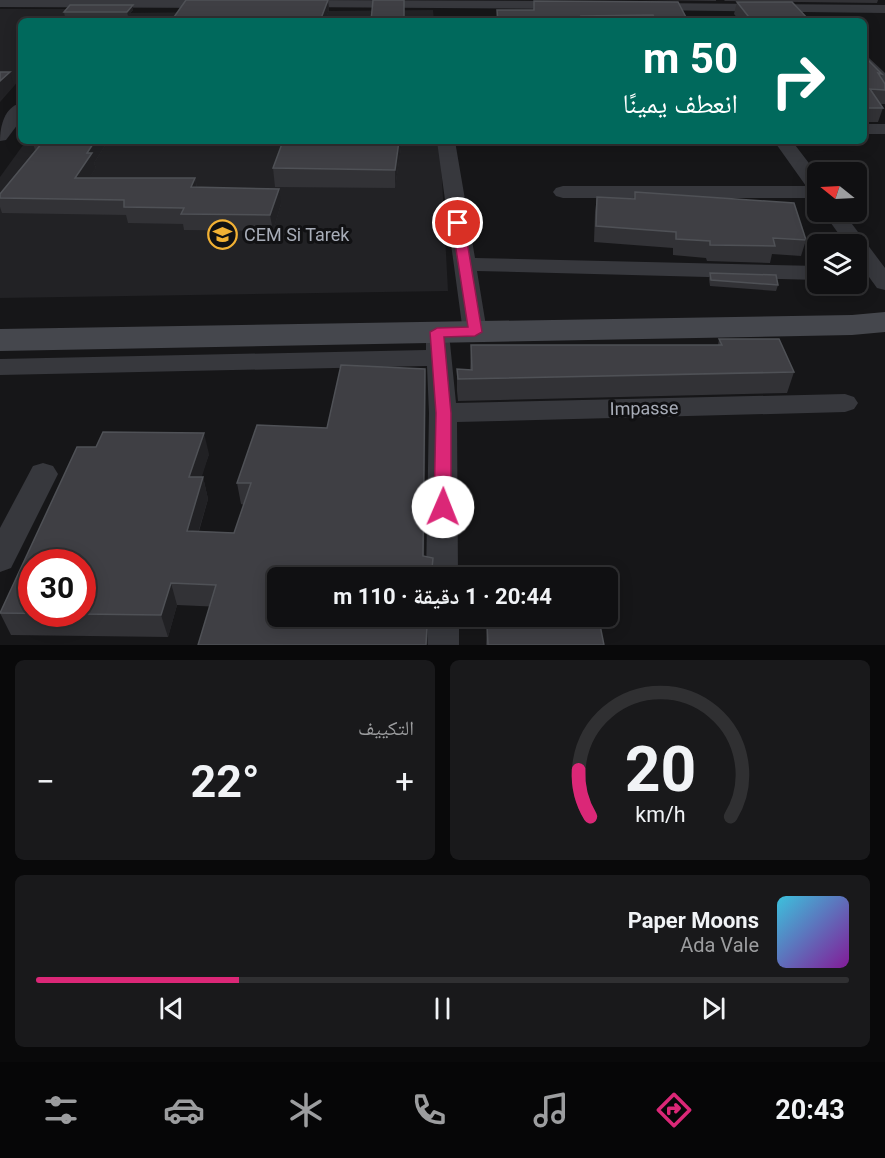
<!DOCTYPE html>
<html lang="ar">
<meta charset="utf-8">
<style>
:root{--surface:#101012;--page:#19191b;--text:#f1f3f6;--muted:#9c9d9f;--line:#303032;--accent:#db2777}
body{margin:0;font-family:Roboto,"Noto Naskh Arabic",sans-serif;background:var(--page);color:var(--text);direction:rtl;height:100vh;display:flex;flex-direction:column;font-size:22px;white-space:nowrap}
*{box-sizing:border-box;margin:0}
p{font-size:20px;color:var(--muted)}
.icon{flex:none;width:33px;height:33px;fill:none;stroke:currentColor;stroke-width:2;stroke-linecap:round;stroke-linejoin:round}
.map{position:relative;height:645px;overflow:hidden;direction:ltr}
.sheet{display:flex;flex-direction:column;gap:15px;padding:15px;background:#09090a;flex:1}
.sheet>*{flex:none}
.banner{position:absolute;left:18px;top:18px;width:849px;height:126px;border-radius:9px;box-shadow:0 3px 15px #0003,0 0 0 2px var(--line);direction:rtl;background:#00695c;color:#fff;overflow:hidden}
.needle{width:39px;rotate:288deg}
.tools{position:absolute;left:807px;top:162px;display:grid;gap:12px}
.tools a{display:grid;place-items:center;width:60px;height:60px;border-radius:9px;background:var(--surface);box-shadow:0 3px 15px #0003,0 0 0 2px var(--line);font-size:30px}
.speed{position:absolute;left:18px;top:549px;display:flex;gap:12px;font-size:30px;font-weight:700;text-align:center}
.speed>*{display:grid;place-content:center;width:78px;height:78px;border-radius:50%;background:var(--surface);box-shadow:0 3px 15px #0003,0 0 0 2px var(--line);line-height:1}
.speed .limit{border:9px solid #d22;background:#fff;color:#111}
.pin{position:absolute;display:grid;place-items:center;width:51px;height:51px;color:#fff;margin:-26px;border:3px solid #fff;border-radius:50%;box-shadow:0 2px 6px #0007}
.me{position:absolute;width:66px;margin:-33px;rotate:1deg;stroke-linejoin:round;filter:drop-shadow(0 0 4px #0008)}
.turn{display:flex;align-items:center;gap:21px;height:126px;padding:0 30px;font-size:27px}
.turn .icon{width:78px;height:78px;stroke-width:2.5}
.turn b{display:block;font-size:42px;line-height:51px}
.big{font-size:45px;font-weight:700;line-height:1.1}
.sheet .widget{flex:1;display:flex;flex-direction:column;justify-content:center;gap:9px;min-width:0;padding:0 21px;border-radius:9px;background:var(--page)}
.sheet .dial{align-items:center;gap:0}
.dial svg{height:156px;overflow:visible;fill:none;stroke:var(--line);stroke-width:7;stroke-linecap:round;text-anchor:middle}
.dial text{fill:var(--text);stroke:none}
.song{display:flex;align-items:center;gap:18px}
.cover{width:72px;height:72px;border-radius:9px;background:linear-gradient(135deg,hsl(190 70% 55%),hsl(290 70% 35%))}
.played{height:6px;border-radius:3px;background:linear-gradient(90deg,var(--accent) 25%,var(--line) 25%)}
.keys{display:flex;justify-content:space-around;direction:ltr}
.heat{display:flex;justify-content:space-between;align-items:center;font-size:33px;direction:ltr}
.sheet .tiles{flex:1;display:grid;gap:15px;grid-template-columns:1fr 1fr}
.widget:last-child{grid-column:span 2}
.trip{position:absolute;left:267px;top:567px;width:351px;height:60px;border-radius:9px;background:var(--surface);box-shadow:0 3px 15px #0003,0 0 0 2px var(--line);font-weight:700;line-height:60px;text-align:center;direction:rtl}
.tabs{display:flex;height:96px;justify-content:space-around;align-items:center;background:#060607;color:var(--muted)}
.tabs .icon{width:42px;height:42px}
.tabs .active{color:var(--accent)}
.tabs b{font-size:27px;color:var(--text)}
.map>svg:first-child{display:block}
</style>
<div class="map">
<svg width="885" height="645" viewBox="0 0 885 645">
<rect width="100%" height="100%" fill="#161618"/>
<g fill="#222225">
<polygon points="0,9 81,9 71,21 21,21 21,78 0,102"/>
<polygon points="433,10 434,21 113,21 119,13"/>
<polygon points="26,141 440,141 448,291 0,298 0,177"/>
</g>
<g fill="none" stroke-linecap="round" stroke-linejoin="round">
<g fill="#37383d" fill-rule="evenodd">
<polygon points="0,0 217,0 224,4 217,8 0,7"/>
<polygon points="296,0 565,1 572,5 565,9 291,7 289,4"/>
<polygon points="647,3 885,5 885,13 642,10 640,7"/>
<polygon points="864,56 869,58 885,73 885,87 879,85 864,70"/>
<path d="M21 103V120L6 140 0 141C0 127 4 107 21 103Z"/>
<rect x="864" y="124" width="21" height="10"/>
<polygon points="437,141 455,141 475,258 818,266 818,280 477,271 487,332 484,337 475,340 466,337 463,332"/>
<polygon points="774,141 792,141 818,175 818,198 563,198 556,196 553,192 556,188 563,186 806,186"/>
<polygon points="823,212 843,212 885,268 885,290 877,288 856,259 856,244 846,244"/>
<polygon points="438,335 447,337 450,343 456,403 845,394 854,397 858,403 854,409 845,412 457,422 458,578 426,578 429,413 427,366 0,375 0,359 426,350 426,343 429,337"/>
<polygon points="43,463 53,466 58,474 11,568 0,572 0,528 33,466"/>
<rect x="425" y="616" width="34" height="29"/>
</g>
<polygon fill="#45474d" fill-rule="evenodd" points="885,312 885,332 852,335 0,351 0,329 852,315"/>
</g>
<g fill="#323236">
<polygon points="328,0 329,10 325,21 174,21 174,17"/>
<polygon points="640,0 716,0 716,1"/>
<polygon points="724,0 878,0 877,3 725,1"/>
<polygon points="534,1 678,2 688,21 496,21 497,10 533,10"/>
<polygon points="737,2 810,21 740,21 734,14"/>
<polygon points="133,10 128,16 65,17 64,12"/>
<polygon points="864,49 866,58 882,74 881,78 885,84 885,104 880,104 883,108 878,122 864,122"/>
<polygon points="108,141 94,163 96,168 89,178 195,178 197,187 281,204 273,231 184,230 183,224 128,223 126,215 2,213 0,207 0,194 35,150 33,143"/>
<polygon points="283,141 402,141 395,188 275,187 273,168"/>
<polygon points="635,192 806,240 801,256 772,254 770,263 707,261 706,258 673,255 673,248 594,242 595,212 597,197 633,199"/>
<polygon points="710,273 778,285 776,291 710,286 709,279"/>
<polygon points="719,339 794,372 787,393 458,401 457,391 457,369 470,370 471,345 718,345"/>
<polygon points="425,369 426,390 278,578 423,616 177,605 168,637 11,635 0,613 209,454 201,477 203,477 208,499 199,531 234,533 244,505 241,504 237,483"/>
<polygon points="487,625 604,645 486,645"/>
</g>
<g fill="#212124">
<polygon points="328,0 329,10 325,21 320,21"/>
<polygon points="133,5 133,10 128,16 127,12"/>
<polygon points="10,72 14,85 0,99 0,81"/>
<polygon points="95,141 108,141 94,163 96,168 79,193 75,178 87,153"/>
<polygon points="399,141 402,141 395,188 395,170"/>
<polygon points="195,178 198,193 191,187"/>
<polygon points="279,189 281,204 273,231 270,215"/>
<polygon points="425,369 426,390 424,578 423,556"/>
<polygon points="204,433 209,454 195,499 189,477"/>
<polygon points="203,477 208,499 192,553 187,531"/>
<polygon points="171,583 177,605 168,637 161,615"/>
<polygon points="427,626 428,645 426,645"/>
</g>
<g fill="#3f3f44" stroke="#4f5156" stroke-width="1.5" fill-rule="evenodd">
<polygon points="186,0 328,0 320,21 227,21 229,18 174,17"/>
<polygon points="373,0 404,0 404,21 371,21"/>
<polygon points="534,1 678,2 688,21 656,21 653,15 581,16 583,21 498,21 497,10 534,10"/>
<polygon points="737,2 792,2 810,21 752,21"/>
<polygon points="70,5 133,5 127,12 64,12"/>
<polygon points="864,49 866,58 882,74 878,73 885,84 885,90 870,89 883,108 868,108 866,111 864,111"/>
<polygon points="0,72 10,72 0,81"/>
<polygon points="34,141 95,141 87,153 92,153 75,178 195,178 191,187 279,189 270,215 181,214 184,208 124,207 124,200 0,198 0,194 42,143 33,143"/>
<polygon points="283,141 399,141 395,170 273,168"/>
<polygon points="635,192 794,203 806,240 773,238 775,246 710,245 710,241 676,239 676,232 596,226 597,197 635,199"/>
<polygon points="710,273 776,275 778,285 711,280"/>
<polygon points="719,339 779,339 794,372 458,379 457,369 472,370 471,345 722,345"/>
<path d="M341 365 425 369 423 556 433 558 431 578H278V616H422V623L427 626 426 645H198L216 585 171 583 161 615 0 613 77 447H96L103 432 204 433 189 477H203L187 531 234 533 251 483H237L257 425 327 428ZM32 562H82V614H32Z"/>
<polygon points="487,625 600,625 604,645 488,645"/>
</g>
<polygon fill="#db2777" stroke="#8e194d" stroke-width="1.5" points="458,220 464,223 482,332 475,336 444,337 451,413 451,507 449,512 443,514 437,512 434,507 436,413 430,332 437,328 468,327 452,223"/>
<defs>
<symbol id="school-ring" viewBox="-11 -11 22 22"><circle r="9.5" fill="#111113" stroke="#f2b134" stroke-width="1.5"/><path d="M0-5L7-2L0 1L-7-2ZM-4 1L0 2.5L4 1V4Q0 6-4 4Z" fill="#f2b134"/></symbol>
</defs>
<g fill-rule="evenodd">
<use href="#school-ring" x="206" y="218" width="33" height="33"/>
</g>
<g text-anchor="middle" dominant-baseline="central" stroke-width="6" stroke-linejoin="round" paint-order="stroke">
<g font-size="18" fill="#a8adb8" stroke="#111113" text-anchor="start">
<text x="244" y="234">CEM Si Tarek</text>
</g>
<g font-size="18" fill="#a8adb8" stroke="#111113">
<text transform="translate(644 408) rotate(-1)">Impasse</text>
</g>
</g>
</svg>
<div class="tools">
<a><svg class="needle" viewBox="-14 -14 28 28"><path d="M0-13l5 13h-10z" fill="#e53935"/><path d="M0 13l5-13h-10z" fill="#9c9d9f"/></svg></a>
<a><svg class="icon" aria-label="layers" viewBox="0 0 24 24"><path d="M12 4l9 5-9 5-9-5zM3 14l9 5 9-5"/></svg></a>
</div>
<div class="speed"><div class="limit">30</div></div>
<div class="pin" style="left:458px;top:223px;background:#d93025"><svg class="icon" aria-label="arrive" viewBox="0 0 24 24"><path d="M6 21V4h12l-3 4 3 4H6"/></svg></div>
<svg class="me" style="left:443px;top:507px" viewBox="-20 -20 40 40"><circle r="19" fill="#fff"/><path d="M0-13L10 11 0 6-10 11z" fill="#db2777"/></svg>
<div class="trip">20:44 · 1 دقيقة · 110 m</div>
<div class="banner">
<div class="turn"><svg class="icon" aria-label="right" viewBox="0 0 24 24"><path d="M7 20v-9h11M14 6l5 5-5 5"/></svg><div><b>50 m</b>انعطف يمينًا</div></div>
</div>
</div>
<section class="sheet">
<div class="tiles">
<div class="widget dial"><svg viewBox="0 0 100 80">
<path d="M14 69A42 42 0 1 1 86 69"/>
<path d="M14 69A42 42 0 0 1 8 45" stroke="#db2777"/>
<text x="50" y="56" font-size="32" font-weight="700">20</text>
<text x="50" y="72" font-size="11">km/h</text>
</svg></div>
<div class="widget"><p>التكييف</p>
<div class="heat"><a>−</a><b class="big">22°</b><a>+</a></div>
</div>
<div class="widget">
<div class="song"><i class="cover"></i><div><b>Paper Moons</b><p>Ada Vale</p></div></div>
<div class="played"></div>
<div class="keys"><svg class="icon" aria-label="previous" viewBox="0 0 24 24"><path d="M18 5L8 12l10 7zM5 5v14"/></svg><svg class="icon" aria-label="pause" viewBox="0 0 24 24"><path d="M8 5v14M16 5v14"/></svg><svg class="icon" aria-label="next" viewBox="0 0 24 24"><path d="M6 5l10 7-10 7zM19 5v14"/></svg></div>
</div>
</div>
</section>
<nav class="tabs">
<b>20:43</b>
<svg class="icon active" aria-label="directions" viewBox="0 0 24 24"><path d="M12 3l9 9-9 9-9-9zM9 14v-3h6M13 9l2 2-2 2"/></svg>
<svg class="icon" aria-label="music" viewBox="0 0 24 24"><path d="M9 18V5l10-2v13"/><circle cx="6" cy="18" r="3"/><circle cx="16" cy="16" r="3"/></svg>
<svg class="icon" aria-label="phone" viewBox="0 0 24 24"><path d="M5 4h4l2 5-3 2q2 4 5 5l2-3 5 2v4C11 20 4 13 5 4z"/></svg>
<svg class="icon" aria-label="climate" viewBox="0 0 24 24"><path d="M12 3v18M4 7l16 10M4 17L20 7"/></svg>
<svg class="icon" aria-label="car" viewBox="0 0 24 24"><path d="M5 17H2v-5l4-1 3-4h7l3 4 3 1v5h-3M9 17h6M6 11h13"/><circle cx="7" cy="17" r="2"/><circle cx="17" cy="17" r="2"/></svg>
<svg class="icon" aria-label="filters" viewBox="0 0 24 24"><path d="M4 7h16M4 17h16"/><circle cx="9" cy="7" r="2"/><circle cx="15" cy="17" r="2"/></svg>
</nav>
